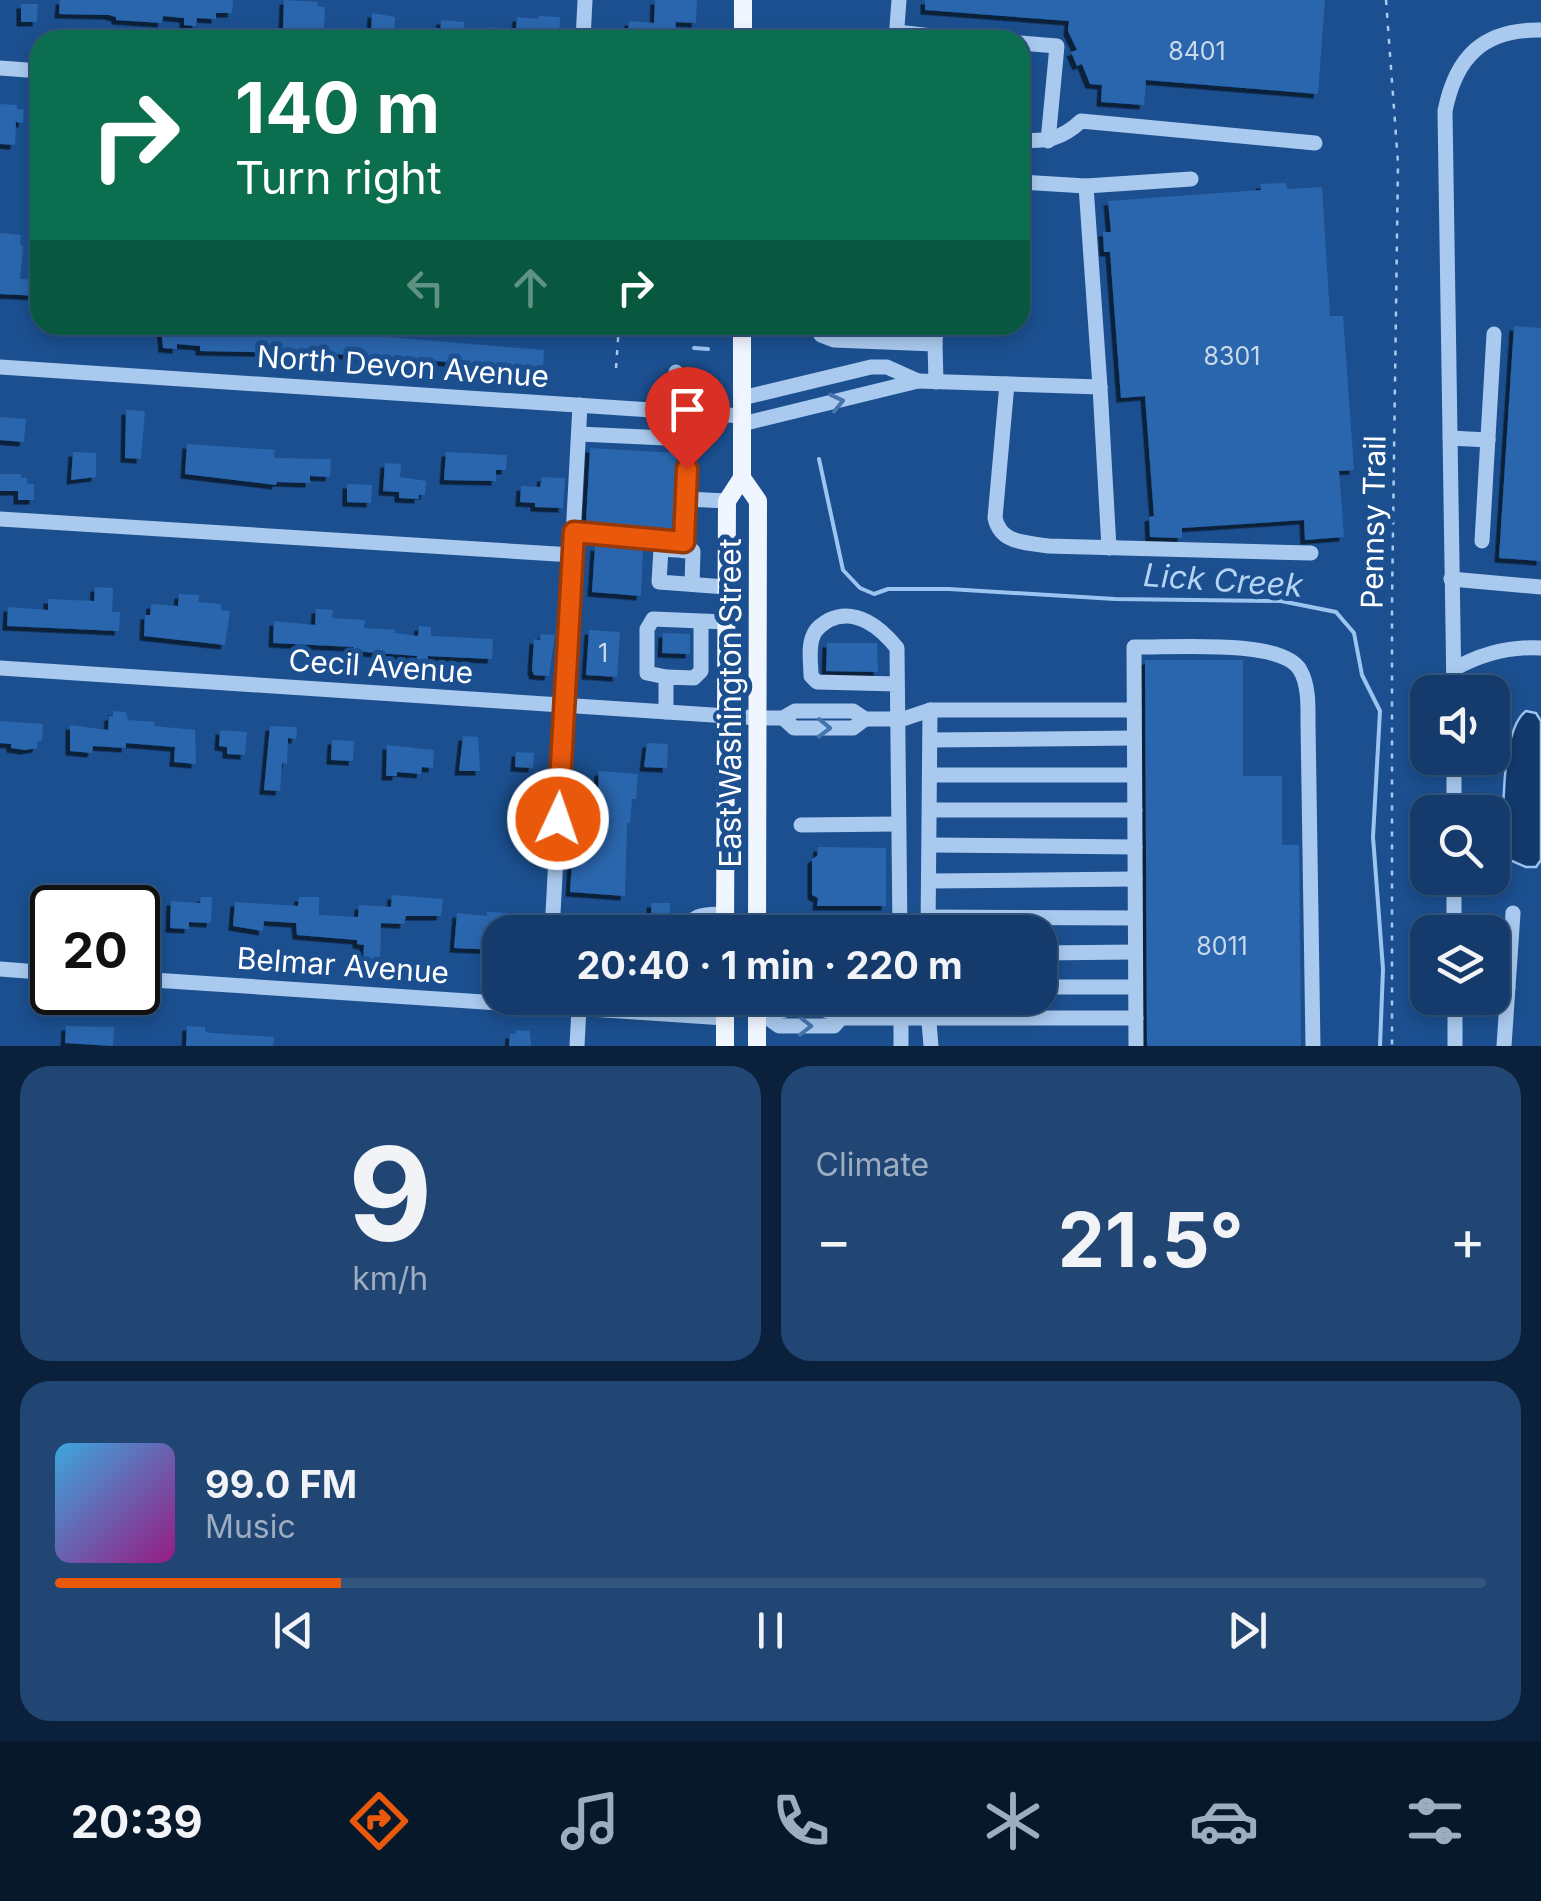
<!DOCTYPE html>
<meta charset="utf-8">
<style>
:root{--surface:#143b6b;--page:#214673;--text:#f1f3f6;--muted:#9dadc1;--line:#33557e;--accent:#ea580c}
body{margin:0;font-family:Inter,sans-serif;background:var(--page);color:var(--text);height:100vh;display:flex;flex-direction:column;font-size:38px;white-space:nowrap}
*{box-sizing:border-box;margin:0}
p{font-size:32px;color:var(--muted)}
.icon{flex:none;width:55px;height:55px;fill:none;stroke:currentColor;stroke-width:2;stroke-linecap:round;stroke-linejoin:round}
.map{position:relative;height:1046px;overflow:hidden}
.side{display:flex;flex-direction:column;gap:20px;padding:20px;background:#0b203b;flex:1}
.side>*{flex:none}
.hud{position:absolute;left:30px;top:30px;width:1000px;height:305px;border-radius:30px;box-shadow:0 5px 15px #0003,0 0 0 2px var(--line);background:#0b6e4f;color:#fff;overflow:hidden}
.buttons{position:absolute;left:1410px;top:675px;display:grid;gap:20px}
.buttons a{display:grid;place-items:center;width:100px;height:100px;border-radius:20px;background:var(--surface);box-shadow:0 5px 15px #0003,0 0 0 2px var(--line);font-size:50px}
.speed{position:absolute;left:30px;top:885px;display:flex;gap:20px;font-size:50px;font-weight:700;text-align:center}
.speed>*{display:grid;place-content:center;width:130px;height:130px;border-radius:50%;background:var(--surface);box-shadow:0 5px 15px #0003,0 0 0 2px var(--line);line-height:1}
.speed .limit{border:5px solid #111;border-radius:15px;background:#fff;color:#111}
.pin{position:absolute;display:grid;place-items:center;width:85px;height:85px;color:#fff;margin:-102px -42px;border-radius:50% 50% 50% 0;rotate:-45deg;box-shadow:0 0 10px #0007}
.pin .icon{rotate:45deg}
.me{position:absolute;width:110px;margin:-55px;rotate:3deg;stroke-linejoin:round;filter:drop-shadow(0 0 8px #0008)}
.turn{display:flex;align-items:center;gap:35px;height:210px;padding:0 40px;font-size:45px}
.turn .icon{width:130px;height:130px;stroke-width:2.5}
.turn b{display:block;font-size:70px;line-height:85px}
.lanes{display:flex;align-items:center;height:95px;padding:0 40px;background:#0003;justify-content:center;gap:50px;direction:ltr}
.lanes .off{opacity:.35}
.big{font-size:75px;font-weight:700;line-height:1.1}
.side .widget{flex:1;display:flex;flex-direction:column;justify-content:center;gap:15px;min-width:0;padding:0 35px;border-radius:30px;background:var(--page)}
.side .dial{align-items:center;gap:0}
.dial b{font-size:130px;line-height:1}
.song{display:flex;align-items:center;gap:30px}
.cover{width:120px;height:120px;border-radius:15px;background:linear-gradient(135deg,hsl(200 70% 55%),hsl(310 70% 35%))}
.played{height:10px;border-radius:5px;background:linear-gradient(90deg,var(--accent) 20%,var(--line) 20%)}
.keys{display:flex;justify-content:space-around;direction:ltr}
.heat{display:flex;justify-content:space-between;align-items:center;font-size:55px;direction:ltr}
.side .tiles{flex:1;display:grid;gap:20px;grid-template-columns:1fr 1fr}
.widget:last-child{grid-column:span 2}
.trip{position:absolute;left:482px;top:915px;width:575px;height:100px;border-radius:30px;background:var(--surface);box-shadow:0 5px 15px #0003,0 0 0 2px var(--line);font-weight:700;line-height:100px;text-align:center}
.dock{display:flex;height:160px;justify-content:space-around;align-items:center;background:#08182b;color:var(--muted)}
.dock .icon{width:70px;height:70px}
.dock .on{color:var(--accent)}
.dock b{font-size:45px;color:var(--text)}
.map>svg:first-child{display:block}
</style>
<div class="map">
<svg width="1541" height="1046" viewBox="0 0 1541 1046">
<defs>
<filter id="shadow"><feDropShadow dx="-4.5" dy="4.5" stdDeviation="0" flood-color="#0009"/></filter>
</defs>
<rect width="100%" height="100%" fill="#1b4f8f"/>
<path fill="#123a6d" stroke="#9cc4f0" stroke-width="2.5" d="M1526 711 1536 713 1541 721V860L1536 867H1526L1505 858C1502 826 1500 730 1526 711Z"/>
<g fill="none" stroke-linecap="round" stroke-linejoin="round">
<g stroke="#9cc4f0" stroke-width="4">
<polyline points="694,348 708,349"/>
<polyline points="819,459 843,570 860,588 874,594 888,589 949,589 1115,599 1281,601 1336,612 1354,633 1362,675 1380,711 1373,837 1383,969 1380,1046"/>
</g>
</g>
<g fill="#2a66ad" filter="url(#shadow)">
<polygon points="60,0 233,0 232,13 216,13 216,19 197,18 196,26 184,25 184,18 163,16 162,23 116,20 116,17 109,15 59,14"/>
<polygon points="284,0 318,2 317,6 325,7 324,30 283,28"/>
<polygon points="655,0 697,0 696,23 676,22 674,40 628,40 629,21 654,23"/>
<polygon points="925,0 1325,0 1318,94 1146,80 1144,105 1101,102 1102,85 1090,84 1082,64 1077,66 1071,52 1077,50 1068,31 1069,21 925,10"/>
<polygon points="21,4 38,4 37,22 21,22"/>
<polygon points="372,13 395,17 394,35 371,34"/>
<polygon points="538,16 560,17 559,40 489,40 489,27 516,29 517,17 538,19"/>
<polygon points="441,20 464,22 463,40 440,40"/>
<polygon points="0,104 17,105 17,109 24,109 23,123 16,122 15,145 0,144"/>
<polygon points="1286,183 1287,189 1322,187 1330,316 1343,316 1354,470 1339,471 1344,537 1305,540 1304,520 1182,528 1182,538 1150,537 1149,517 1154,516 1145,396 1121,398 1110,252 1104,252 1103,232 1111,232 1108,201 1261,190 1260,184"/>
<polygon points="0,233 21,235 20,245 23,246 20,279 40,280 40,296 0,294"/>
<polygon points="161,325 252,325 273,326 273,331 304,333 305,327 317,328 317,334 355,337 356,331 375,333 374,336 544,350 543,369 409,359 409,365 389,363 370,357 336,354 200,351 200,346 177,344 177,349 163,348"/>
<polygon points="1514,326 1541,328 1541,561 1499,558"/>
<polygon points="126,410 145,411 141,459 125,458"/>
<polygon points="0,417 26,419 24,442 0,440"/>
<polygon points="187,444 275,450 274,458 331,459 330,477 310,476 310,483 277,482 276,485 185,474"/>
<polygon points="590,448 676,453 672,530 586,523"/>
<polygon points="73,452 96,453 96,477 71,480"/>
<polygon points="446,452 507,455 506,470 496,470 496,481 444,480"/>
<polygon points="385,463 401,464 400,477 426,481 425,495 419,495 419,499 399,498 399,492 383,491"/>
<polygon points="0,474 21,474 21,478 27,478 27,484 34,484 34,500 18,500 18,491 0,491"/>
<polygon points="542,477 565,478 563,508 535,507 535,503 520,502 521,486 540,487"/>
<polygon points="347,484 372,485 371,503 347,502"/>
<polygon points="595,546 643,550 641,596 592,592"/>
<polygon points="95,587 113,588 112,612 120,612 119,631 7,626 8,607 48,610 48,599 94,601"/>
<polygon points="179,594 199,595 198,602 221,604 221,610 230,611 225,645 144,636 145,615 150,615 151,604 178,606"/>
<polygon points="316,609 333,610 332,618 365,620 364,628 395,630 394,633 418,636 419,626 431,627 431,636 493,639 492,659 428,656 427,667 416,666 417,656 353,651 353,647 273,643 274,621 315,625"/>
<polygon points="589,630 620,632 617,677 586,675"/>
<polygon points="663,633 690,634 690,654 662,653"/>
<polygon points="541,634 555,635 549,676 534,675 532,670 534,639 540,640"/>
<polygon points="827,643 877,643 878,672 826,671"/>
<polygon points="1145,660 1243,660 1243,776 1282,776 1282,845 1299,845 1301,1046 1147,1046"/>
<polygon points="113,711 126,712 128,720 155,722 154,726 195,730 196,764 174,762 175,747 126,743 126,748 93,746 92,753 70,751 70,725 108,730 109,716 113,716"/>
<polygon points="0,721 43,724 42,741 38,741 37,748 25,750 11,748 11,744 0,743"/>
<polygon points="270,726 297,727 296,739 288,738 287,764 282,763 280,791 264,790"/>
<polygon points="220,730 247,732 245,755 227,754 227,747 219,746"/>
<polygon points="463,736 478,737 480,771 459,771"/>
<polygon points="332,740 354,741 353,761 331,760"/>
<polygon points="647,743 668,744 667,768 644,767"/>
<polygon points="387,745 434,750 433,768 422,767 421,774 397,772 397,776 386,776"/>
<polygon points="516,752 534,753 533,768 515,767"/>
<polygon points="599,771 638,774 636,799 632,799 630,823 627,823 625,896 570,892 576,802 597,803"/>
<polygon points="818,847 886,848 886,906 817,906 818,898 812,895 812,859 817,856"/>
<polygon points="121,892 141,893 141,905 120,908"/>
<polygon points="392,895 443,899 441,916 406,916 404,924 381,923 380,964 363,963 364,945 357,944 357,940 297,935 296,923 264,921 263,931 233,926 235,902 298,906 299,897 319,897 319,915 358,917 359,905 391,907"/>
<polygon points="201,897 212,897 211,923 189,922 189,929 170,928 171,901 200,903"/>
<polygon points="651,903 670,903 670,932 652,932"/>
<polygon points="487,912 508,913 507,932 500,932 500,950 454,948 457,913 487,916"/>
<polygon points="66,1026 114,1027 113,1046 65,1043"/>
<polygon points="187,1026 205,1027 205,1032 212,1033 274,1037 273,1046 186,1046"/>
<polygon points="516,1030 530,1031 531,1046 509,1046 510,1034 515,1034"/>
</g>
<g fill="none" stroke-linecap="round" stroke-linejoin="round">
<g stroke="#a9c9ee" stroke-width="2.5" stroke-dasharray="5 8" stroke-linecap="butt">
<polyline points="1386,0 1398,163 1392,603 1392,1046"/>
<polyline points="616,368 619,325"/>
</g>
<g stroke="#a9c9ee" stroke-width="15">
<polyline points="897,32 932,36"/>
<polyline points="583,40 585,0"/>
<polyline points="693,40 743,40"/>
<polyline points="896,40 899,0"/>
<polyline points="932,40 932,36 978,40"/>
<polyline points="1020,43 1057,46 1048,141"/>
<polyline points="0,68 40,71"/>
<path d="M1020 140C1046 142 1062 139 1081 121L1315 143"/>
<polyline points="1020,182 1086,186"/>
<polyline points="815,325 821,335 834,340 935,344 936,325"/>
<polyline points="935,344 936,382"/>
<polyline points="0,367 742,416"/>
<polyline points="918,381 1100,387 1086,186 1191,179"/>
<path d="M1007 384 995 518C1001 544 1025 542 1048 546L1311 553"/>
<polyline points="1100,387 1109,548"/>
<polyline points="742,398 871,367 887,367 918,381 742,424"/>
<polyline points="579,434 688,439 684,551"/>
<polyline points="673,438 676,372"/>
<polyline points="1450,438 1488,440"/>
<polyline points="686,499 727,501"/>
<polyline points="0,519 573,555"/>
<polyline points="574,533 675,542"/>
<polyline points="1482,541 1494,334"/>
<polyline points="1451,579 1541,587"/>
<polyline points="692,584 693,551 661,549 659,582 726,587"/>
<polyline points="0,668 758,718 783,718 795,711 853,711 865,719 903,719 930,710 1134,710"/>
<path d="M1454 669C1481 654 1510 646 1541 648"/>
<polyline points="666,677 647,673 647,629 653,619 726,622"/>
<path d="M897 684 817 682 811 676C811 663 808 648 813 636 816 628 822 624 829 620 856 607 881 628 897 648L900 932"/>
<path d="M1454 692 1445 111C1456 56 1484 29 1541 30"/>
<polyline points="666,712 666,677 694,678 701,671 701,622"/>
<polyline points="783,718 794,728 853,728 865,719"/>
<polyline points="930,740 1134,738"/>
<polyline points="1454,758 1454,812"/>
<polyline points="930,775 1134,775"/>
<polyline points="930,810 1135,810"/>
<polyline points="801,825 898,824"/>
<polyline points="930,845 1135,847"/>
<polyline points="1454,878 1454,932"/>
<polyline points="929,881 1135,879"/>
<polyline points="929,917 1135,918"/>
<polyline points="552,932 580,405"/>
<path d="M686 932C692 912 706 915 725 914"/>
<polyline points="928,932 930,710"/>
<polyline points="1040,953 1135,952"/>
<polyline points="0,969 52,973"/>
<polyline points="138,979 725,1018"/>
<polyline points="1492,986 1508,987 1504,1046"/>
<polyline points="1040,987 1135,987"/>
<polyline points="1508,987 1513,913"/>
<polyline points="901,998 901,1046"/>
<polyline points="927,998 931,1046"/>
<polyline points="1455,998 1455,1046"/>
<polyline points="762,1018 768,1018 779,1026 834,1026 841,1018"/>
<path d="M768 1018C784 1005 825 1004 841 1018H1136"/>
<polyline points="577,1046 579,1008"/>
<path d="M1136 1046 1134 647C1168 648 1282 638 1300 670 1309 685 1308 707 1308 723L1313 1046"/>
</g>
<g stroke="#f0f6ff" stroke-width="18">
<polyline points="743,40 743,0"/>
<polyline points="742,478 758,501 757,932"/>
<polyline points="725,932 727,501 742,478 742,325"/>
<polyline points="725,998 725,1046"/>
<polyline points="757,998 757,1046"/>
</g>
</g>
<defs><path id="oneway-chevron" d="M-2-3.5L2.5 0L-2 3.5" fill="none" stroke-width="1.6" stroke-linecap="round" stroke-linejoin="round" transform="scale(2.5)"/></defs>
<g stroke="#4674ac">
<use href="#oneway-chevron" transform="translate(837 402) rotate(-13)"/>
<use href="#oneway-chevron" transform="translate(824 728) rotate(1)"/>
<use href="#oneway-chevron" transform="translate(805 1026)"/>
</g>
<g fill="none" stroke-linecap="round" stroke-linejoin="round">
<defs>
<polyline id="route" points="558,819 574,532 684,542 687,469"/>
</defs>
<use href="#route" stroke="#983908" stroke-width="25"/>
<use href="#route" stroke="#ea580c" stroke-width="18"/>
</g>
<g text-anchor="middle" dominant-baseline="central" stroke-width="10" stroke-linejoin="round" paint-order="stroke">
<g font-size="25" fill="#cad9ea">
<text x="1197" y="51">8401</text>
<text x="1232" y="356">8301</text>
<text x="603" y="653">1</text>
<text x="1222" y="946">8011</text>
</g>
<g font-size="30" fill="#fff" stroke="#1b4f8f">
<text transform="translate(403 366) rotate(4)">North Devon Avenue</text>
<text transform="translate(1373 522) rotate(-89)">Pennsy Trail</text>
<text transform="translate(381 666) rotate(4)">Cecil Avenue</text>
<text transform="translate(730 703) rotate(-90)">East Washington Street</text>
<text transform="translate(343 965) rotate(4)">Belmar Avenue</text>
</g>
<g font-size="32" font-style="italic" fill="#b5d3f5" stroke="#1b4f8f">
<text transform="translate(1223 580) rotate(4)">Lick Creek</text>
</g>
</g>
</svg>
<div class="buttons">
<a><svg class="icon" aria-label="sound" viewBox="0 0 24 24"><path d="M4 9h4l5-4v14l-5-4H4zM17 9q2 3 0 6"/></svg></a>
<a><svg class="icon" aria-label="search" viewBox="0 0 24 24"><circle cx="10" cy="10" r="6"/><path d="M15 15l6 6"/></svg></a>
<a><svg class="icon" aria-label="layers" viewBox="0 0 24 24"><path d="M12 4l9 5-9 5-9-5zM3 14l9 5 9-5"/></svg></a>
</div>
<div class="speed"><div class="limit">20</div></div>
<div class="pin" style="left:687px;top:469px;background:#d93025"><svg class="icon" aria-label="arrive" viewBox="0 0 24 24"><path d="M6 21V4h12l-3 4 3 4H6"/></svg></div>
<svg class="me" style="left:558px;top:819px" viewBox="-20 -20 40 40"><circle r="17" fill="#ea580c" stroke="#fff" stroke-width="3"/><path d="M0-11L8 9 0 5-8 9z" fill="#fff"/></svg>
<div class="trip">20:40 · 1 min · 220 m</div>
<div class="hud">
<div class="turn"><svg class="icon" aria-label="right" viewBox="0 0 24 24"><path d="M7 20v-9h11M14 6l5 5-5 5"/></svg><div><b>140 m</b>Turn right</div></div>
<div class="lanes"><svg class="icon off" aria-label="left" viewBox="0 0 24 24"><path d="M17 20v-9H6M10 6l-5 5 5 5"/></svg><svg class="icon off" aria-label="ahead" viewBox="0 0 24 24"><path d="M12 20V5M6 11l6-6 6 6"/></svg><svg class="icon" aria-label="right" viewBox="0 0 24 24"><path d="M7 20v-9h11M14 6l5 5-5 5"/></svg></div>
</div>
</div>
<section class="side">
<div class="tiles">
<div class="widget dial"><b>9</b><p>km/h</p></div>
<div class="widget"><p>Climate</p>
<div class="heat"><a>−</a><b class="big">21.5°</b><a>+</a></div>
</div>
<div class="widget">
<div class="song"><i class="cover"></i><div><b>99.0 FM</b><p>Music</p></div></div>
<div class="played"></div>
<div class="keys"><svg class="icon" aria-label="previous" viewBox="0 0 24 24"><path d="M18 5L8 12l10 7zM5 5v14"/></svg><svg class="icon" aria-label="pause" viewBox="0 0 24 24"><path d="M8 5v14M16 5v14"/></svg><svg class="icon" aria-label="next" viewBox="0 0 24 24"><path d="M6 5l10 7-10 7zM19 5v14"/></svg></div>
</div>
</div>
</section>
<nav class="dock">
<b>20:39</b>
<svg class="icon on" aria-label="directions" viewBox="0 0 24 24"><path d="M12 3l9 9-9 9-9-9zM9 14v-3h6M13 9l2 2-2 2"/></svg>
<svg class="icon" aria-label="music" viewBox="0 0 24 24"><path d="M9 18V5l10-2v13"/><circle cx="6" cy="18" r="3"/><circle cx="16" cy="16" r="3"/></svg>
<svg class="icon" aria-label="phone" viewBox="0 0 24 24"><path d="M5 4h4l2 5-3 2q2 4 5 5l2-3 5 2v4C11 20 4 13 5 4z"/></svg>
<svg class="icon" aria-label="climate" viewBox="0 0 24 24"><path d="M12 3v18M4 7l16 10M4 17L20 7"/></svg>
<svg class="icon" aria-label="car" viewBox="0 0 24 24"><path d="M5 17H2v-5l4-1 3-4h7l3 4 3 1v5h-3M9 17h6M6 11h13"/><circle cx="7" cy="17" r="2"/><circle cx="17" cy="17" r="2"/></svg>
<svg class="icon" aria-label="filters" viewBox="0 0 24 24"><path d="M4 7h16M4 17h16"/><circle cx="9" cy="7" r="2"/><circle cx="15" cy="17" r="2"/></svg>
</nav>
